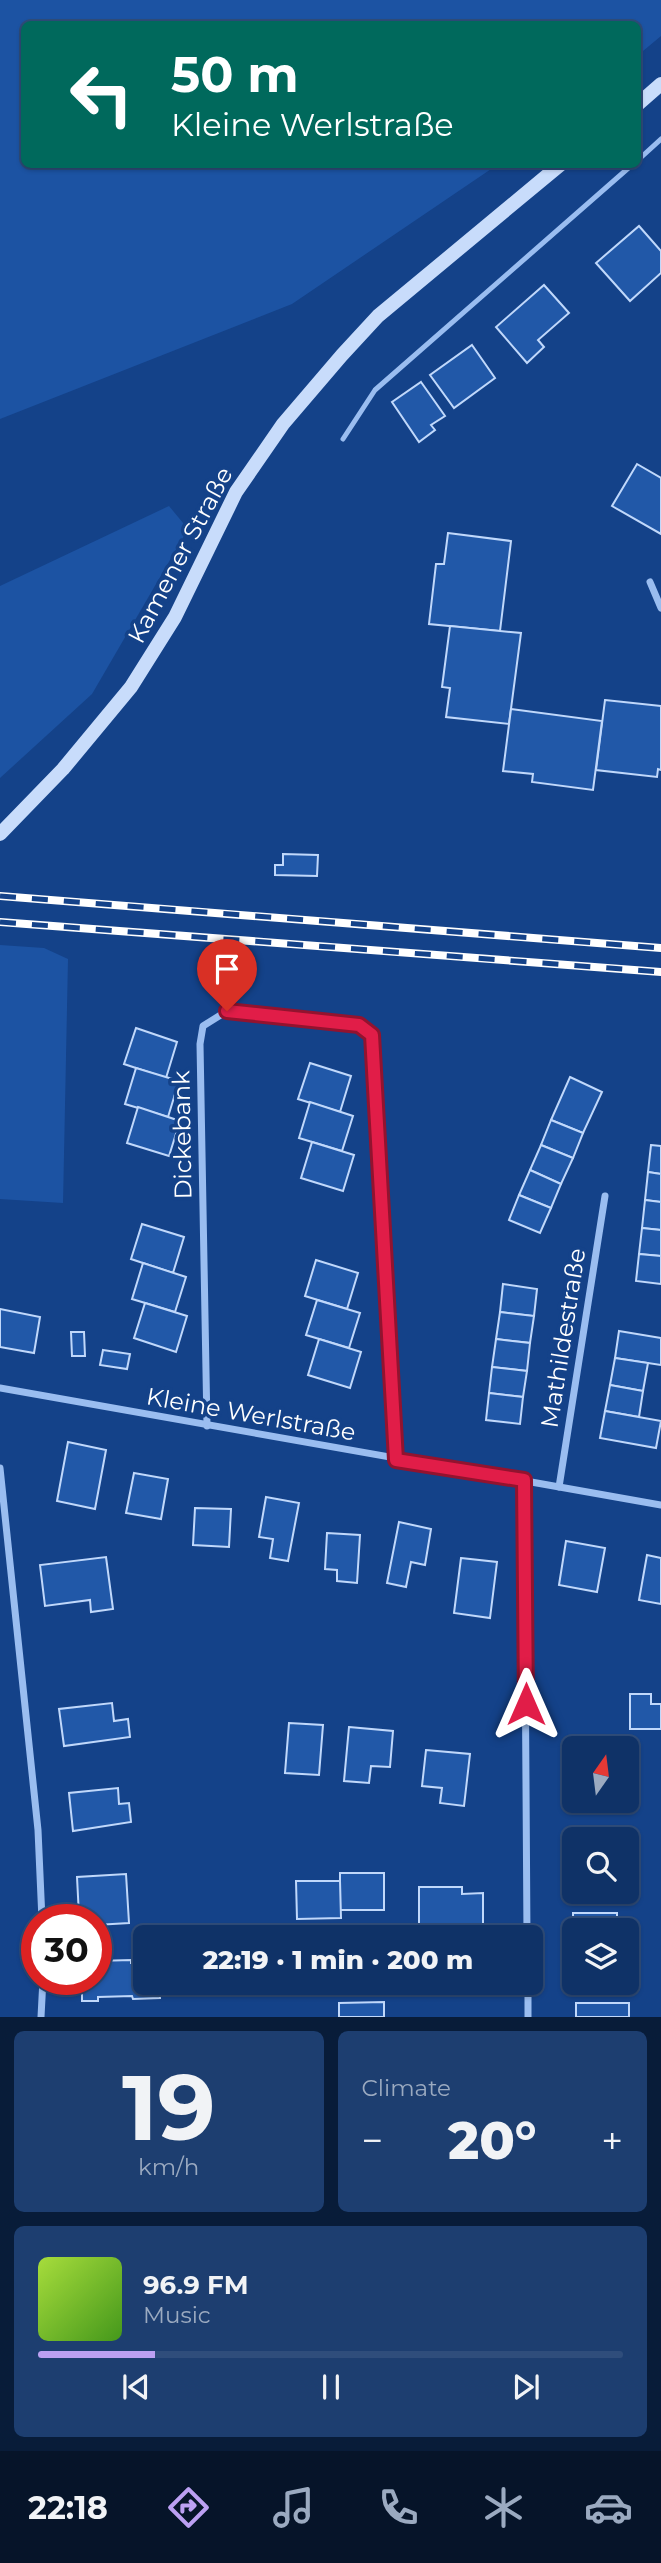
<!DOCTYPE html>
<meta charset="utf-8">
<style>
:root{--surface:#0f3267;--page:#1d3e70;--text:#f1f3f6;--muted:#9baac0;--line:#2f4d7b;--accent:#bca0f2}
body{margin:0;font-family:Montserrat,sans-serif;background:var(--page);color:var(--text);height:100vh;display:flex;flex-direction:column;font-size:26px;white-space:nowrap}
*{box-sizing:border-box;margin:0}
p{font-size:23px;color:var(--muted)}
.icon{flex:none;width:38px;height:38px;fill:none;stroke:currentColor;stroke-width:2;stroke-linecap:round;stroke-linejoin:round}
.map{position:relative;height:2017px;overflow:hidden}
.panel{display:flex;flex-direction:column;gap:14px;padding:14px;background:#081c39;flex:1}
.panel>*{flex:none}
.hud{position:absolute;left:21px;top:21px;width:620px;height:147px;border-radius:10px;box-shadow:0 2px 5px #0004,0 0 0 2px var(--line);background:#00695c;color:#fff;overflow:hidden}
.needle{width:46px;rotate:14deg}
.fabs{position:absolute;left:562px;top:1736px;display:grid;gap:14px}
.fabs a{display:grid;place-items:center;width:77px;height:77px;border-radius:10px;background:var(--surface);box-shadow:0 2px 5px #0004,0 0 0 2px var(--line);font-size:35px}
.speed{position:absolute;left:21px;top:1904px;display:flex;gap:14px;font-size:35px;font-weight:700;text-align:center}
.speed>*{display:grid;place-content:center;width:91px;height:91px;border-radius:50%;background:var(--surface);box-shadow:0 2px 5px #0004,0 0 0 2px var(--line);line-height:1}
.speed .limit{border:10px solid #d22;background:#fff;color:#111}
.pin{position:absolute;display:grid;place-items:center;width:60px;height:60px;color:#fff;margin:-72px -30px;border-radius:50% 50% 50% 0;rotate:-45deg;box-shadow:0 0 7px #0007}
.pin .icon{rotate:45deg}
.me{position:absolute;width:77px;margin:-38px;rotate:0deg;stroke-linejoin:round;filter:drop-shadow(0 0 5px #0008)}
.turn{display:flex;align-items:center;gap:24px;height:147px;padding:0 35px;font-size:32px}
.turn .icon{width:91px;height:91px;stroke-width:2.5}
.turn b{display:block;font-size:49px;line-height:60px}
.big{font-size:52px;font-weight:800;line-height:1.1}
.panel .widget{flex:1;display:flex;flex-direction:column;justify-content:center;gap:10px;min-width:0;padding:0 24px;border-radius:10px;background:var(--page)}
.panel .dial{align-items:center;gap:0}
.dial b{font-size:91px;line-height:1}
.song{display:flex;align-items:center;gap:21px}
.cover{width:84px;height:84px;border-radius:10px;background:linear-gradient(135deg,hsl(80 70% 55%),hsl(100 70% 35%))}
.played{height:7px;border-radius:4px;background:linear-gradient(90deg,var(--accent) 20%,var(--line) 20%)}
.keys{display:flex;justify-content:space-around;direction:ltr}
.heat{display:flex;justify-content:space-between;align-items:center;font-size:38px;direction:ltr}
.panel .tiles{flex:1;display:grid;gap:14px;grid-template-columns:1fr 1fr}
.widget:last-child{grid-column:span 2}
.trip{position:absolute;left:133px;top:1925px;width:410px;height:70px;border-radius:10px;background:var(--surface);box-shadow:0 2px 5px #0004,0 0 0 2px var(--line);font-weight:800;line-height:70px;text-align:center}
.menu{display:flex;height:112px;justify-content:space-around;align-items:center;background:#061429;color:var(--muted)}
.menu .icon{width:49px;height:49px}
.menu .selected{color:var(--accent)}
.menu b{font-size:32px;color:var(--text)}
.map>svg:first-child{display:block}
</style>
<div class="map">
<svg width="661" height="2017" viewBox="0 0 661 2017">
<rect width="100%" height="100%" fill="#144289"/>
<g fill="#1c53a3">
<polygon points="0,0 661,0 661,36 637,56 637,24 24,24 24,164 497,165 292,304 0,419"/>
<polygon points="169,506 188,529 92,694 0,778 0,586"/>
<polygon points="0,945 44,948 68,959 63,1203 0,1199"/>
</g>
<g fill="#2158a8" stroke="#c0d8fb" stroke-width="2">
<polygon points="639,226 661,251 661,273 630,301 596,263"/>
<polygon points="544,285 569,313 538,340 544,347 527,363 496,327"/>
<polygon points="472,345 495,378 454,408 430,375"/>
<polygon points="421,382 445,416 431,425 435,430 419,442 392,402"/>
<polygon points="637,464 661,478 661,534 612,506"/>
<polygon points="448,533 511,541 500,631 429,624 436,564 444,564"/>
<polygon points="450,626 521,633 509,724 446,717 450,688 442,687"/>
<polygon points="605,700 661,706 661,770 658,769 657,777 596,770"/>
<polygon points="511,709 602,721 593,790 532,782 533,774 503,771"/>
<polygon points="283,854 318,855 317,876 275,875 275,865 283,865"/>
<polygon points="136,1028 177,1042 166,1078 124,1064"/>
<polygon points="310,1063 351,1076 340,1112 298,1099"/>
<polygon points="136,1068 179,1081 168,1117 125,1104"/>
<polygon points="570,1077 602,1092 583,1133 551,1120"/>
<polygon points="310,1102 353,1116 342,1151 299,1138"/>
<polygon points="138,1107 180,1121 169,1156 127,1143"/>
<polygon points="551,1120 583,1133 573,1158 541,1145"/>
<polygon points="312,1142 354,1155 343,1191 301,1178"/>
<polygon points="541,1145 573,1158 561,1184 530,1170"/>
<polygon points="651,1145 661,1146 661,1174 648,1172"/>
<polygon points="530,1170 561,1184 551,1208 519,1195"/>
<polygon points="648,1172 661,1174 661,1202 645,1200"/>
<polygon points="519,1195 551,1208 540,1233 509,1220"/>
<polygon points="645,1200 661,1202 661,1230 642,1228"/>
<polygon points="142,1224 184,1237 173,1273 131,1259"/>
<polygon points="642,1228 661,1230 661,1256 639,1254"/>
<polygon points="639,1254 661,1256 661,1284 636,1281"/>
<polygon points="316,1260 358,1273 347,1309 305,1296"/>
<polygon points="143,1263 186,1277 175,1312 132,1299"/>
<polygon points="503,1284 537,1289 534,1316 500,1312"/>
<polygon points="317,1300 360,1313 349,1348 306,1335"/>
<polygon points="145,1303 187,1316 176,1352 134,1338"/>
<polygon points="0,1309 40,1317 34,1353 0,1347"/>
<polygon points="500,1312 534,1316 530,1343 496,1339"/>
<polygon points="619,1331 661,1338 661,1365 615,1358"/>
<polygon points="71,1332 84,1332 85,1356 72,1356"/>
<polygon points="319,1339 361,1352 350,1388 308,1375"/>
<polygon points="496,1339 530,1343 527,1371 492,1367"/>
<polygon points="103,1350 130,1354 127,1369 100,1365"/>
<polygon points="615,1358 648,1363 643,1391 610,1385"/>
<polygon points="492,1367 527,1371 523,1397 489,1393"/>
<polygon points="610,1385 643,1391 639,1417 605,1411"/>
<polygon points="489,1393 523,1397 520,1424 486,1420"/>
<polygon points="605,1411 661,1421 656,1448 600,1438"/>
<polygon points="68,1442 106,1450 95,1509 57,1501"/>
<polygon points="134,1473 168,1479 161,1519 126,1513"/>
<polygon points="266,1497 299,1503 288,1561 270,1558 273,1539 259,1537"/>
<polygon points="195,1508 231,1509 229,1547 193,1545"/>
<polygon points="399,1522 431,1529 425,1565 411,1562 406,1587 387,1583"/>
<polygon points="327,1533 360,1535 357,1583 337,1581 337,1570 325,1569"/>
<polygon points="566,1541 605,1548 597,1592 559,1585"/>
<polygon points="647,1555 661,1558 661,1604 639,1600"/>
<polygon points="106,1557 113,1609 91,1612 90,1600 45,1606 40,1565"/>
<polygon points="461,1558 497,1562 490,1618 454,1613"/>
<polygon points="630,1694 651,1694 651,1704 661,1704 661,1729 630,1729"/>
<polygon points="112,1703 114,1721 128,1719 130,1737 64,1746 59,1709"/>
<polygon points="289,1723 323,1725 319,1775 285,1773"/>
<polygon points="349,1727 393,1731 390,1767 371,1766 369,1783 344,1781"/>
<polygon points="426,1750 470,1754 464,1806 440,1803 442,1788 422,1786"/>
<polygon points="571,1757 574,1757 574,1801 625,1801 625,1803 571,1802"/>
<polygon points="118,1788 119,1804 129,1803 131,1822 73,1831 69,1793"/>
<rect x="576" y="1829" width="46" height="10"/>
<rect x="340" y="1873" width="44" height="37"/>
<polygon points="126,1874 129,1923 96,1925 96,1920 92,1920 92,1915 79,1916 77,1877"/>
<polygon points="296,1881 340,1881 341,1918 297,1919"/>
<polygon points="419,1887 462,1887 462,1894 483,1893 483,1937 438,1937 438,1925 419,1925"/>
<polygon points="573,1913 617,1913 617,1930 574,1930 574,1968"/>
<polygon points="131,1960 131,1963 145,1962 145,1983 159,1983 160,1998 133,1999 132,1996 98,1997 98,2001 82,2001 82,1979 96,1979 96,1961"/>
<polygon points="384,2002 384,2017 339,2017 339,2003"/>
<rect x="576" y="2003" width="53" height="14"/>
</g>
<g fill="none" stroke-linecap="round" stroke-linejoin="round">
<g stroke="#9abdf0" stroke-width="5">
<polyline points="637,161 661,139"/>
<polyline points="343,439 375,390 633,164"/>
</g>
<g stroke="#9abdf0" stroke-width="7">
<polyline points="650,582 661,608"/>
<polyline points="0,1388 661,1505"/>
<polyline points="207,1426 200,1044 203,1026 227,1011 359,1025 372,1035 374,1044 396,1460"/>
<polyline points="0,1468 38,1830 42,1920"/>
<polyline points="524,1480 527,1937"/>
<polyline points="559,1487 605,1196"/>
<polyline points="528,1983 528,2017"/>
<polyline points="41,2017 43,1979"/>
</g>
<g stroke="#c8dcfb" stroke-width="14">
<polyline points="637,105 661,84"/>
<polyline points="0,834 63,769 131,687 175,617 236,492 283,424 342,355 378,316 561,164"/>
</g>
<defs>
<g id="rail">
<polyline points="0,896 661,948"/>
<polyline points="0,922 661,972"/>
</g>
</defs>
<use href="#rail" stroke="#fff" stroke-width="8"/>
<use href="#rail" stroke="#144289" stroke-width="5" stroke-dasharray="16" stroke-linecap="butt"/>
</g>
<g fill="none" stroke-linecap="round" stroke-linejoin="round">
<defs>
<polyline id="route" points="227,1011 359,1025 372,1035 396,1460 524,1480 526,1704"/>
</defs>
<use href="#route" stroke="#92132f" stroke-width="18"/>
<use href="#route" stroke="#e11d48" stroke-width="12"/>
</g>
<g text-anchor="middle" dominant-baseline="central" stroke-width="7" stroke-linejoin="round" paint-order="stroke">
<g font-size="24" fill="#fff" stroke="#144289">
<text transform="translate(180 555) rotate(-62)">Kamener Straße</text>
<text transform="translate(182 1135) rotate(-91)">Dickebank</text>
<text transform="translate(563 1338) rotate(-81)">Mathildestraße</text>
<text transform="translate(251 1414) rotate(10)">Kleine Werlstraße</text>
</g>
</g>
</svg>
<div class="fabs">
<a><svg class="needle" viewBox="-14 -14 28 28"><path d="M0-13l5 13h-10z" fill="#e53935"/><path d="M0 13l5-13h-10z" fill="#9baac0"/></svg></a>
<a><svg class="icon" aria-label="search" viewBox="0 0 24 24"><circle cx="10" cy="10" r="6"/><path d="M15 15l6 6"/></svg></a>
<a><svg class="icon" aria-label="layers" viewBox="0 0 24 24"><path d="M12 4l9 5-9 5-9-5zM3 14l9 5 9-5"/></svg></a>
</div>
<div class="speed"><div class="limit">30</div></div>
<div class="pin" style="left:227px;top:1011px;background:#d93025"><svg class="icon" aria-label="arrive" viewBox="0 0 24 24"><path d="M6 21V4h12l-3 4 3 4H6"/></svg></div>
<svg class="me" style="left:526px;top:1704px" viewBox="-20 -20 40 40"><path d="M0-17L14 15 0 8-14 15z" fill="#e11d48" stroke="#fff" stroke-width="4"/></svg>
<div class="trip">22:19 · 1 min · 200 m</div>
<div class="hud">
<div class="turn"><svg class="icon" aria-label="left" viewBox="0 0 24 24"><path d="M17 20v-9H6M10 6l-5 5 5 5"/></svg><div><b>50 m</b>Kleine Werlstraße</div></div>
</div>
</div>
<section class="panel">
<div class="tiles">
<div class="widget dial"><b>19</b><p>km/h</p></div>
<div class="widget"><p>Climate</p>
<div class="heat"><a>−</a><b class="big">20°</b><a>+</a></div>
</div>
<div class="widget">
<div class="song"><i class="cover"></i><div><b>96.9 FM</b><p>Music</p></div></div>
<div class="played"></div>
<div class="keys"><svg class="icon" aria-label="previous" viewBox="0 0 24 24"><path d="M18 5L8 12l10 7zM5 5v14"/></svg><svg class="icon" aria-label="pause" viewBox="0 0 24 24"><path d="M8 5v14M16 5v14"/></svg><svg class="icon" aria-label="next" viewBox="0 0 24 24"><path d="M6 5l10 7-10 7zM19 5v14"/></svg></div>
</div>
</div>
</section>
<nav class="menu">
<b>22:18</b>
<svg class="icon selected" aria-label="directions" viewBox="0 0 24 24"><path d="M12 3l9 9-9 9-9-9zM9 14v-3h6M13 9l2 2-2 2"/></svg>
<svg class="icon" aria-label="music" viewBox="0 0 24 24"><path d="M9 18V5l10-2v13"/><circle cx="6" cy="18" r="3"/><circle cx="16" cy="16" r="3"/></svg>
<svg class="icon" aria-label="phone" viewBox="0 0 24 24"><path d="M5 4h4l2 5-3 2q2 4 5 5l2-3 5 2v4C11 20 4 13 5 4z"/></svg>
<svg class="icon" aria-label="climate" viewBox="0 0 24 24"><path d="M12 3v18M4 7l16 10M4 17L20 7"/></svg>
<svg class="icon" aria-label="car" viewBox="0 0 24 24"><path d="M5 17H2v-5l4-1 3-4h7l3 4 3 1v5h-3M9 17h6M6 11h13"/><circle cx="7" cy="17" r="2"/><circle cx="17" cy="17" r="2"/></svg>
</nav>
